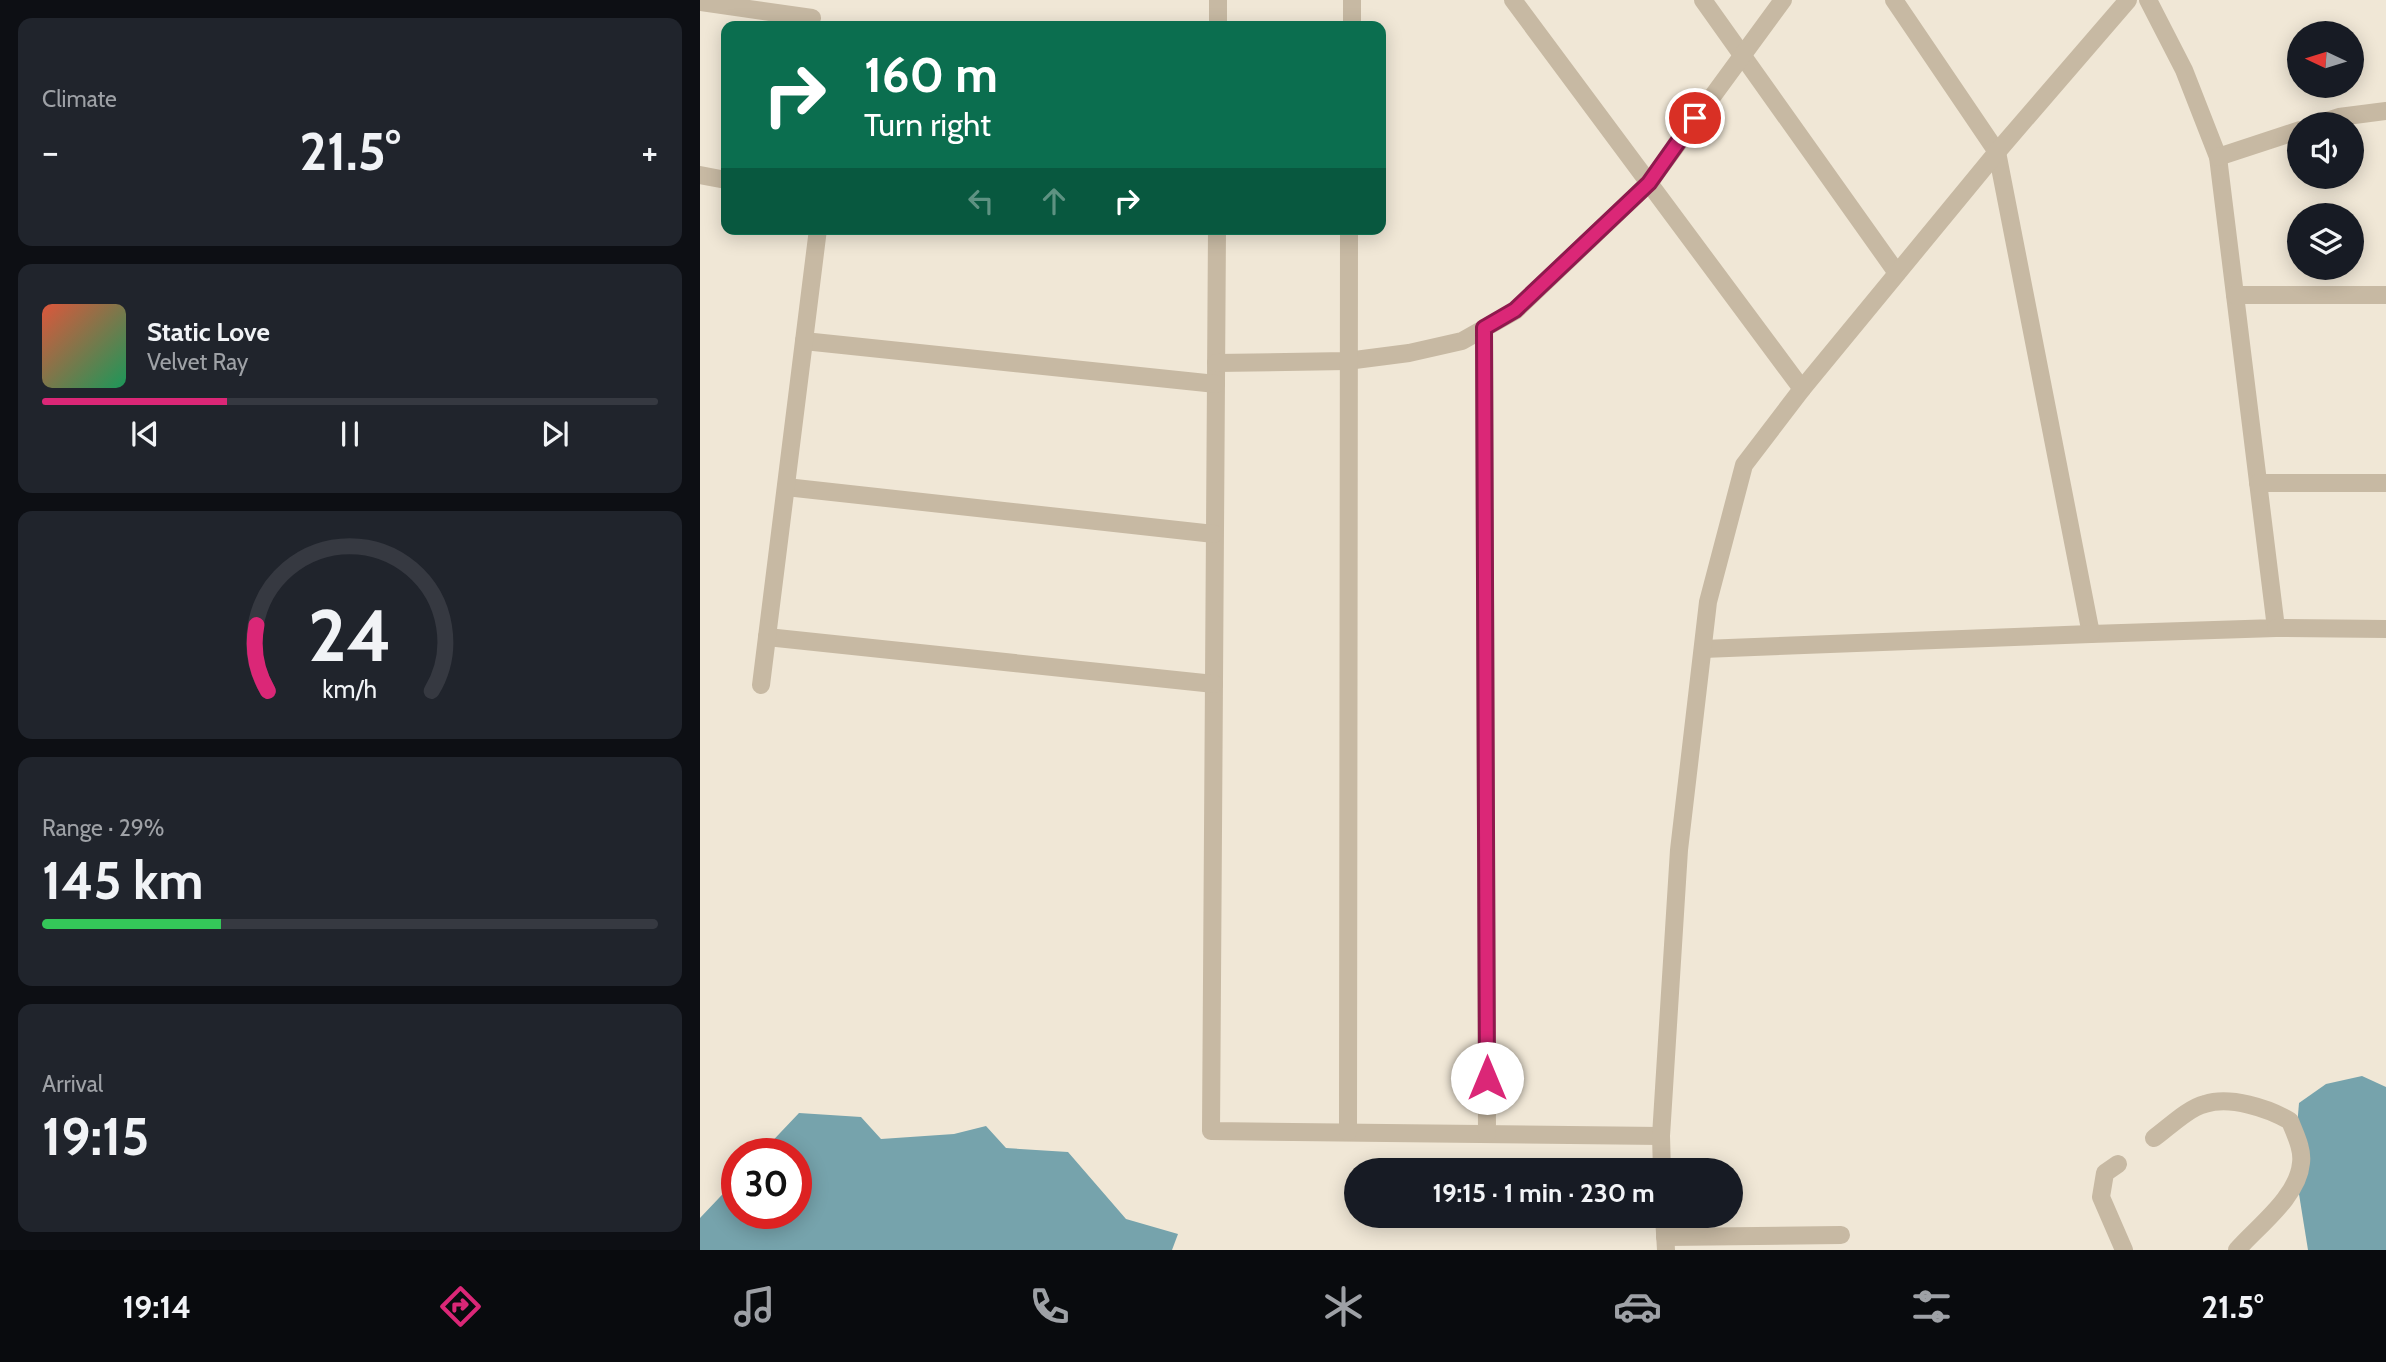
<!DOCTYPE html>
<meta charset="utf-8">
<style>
:root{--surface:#171b24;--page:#20242c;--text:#f1f3f6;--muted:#9ea1a6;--line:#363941;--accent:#db2777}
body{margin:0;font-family:Cabin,sans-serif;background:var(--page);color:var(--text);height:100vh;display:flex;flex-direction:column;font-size:26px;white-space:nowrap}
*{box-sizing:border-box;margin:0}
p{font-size:23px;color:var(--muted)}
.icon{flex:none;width:38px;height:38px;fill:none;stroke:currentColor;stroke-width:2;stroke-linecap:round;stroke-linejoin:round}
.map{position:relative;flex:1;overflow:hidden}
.panel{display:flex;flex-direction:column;gap:18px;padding:18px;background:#0d0f14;width:700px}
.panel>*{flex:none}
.top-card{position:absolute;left:21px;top:21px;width:665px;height:214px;border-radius:14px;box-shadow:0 4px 18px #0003;background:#0b6e4f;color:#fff;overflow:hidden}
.needle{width:46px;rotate:274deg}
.fabs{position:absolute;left:1587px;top:21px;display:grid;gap:14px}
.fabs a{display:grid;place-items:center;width:77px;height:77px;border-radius:50%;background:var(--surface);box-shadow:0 4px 18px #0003;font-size:35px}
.speed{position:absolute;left:21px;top:1138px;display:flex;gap:14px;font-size:35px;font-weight:700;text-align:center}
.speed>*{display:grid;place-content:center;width:91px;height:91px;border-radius:50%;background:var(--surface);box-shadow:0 4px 18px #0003;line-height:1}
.speed .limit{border:10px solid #d22;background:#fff;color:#111}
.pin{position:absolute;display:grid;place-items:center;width:60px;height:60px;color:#fff;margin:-30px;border:4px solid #fff;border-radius:50%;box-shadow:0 2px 7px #0007}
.me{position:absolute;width:77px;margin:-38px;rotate:0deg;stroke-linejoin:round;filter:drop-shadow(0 0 5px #0008)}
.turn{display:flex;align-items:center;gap:24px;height:147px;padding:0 28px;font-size:32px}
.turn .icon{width:91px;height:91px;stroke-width:2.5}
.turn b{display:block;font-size:49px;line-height:60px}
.lanes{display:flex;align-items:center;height:66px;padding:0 28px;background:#0003;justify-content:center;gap:35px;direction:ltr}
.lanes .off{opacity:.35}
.big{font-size:52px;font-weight:700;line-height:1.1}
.panel .card{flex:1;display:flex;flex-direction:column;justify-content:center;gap:10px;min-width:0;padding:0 24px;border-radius:14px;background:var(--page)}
.panel .dial{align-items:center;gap:0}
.dial svg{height:182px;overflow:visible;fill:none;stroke:var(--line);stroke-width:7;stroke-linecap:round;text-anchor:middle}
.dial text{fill:var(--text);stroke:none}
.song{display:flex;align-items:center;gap:21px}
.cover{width:84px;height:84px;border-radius:10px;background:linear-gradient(135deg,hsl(10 70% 55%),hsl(150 70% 35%))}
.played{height:7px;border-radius:4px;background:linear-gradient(90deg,var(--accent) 30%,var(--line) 30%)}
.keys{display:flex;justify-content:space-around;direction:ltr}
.heat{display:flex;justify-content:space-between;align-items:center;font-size:38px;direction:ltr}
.charge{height:10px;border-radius:5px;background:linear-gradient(90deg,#34c759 29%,var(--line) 0)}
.trip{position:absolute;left:644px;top:1158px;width:399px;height:70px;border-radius:35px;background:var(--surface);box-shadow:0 4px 18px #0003;font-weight:700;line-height:70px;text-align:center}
.tab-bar{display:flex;height:112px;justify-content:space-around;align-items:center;background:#090b0e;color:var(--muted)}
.tab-bar .icon{width:49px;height:49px}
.tab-bar .selected{color:var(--accent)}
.tab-bar b{font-size:32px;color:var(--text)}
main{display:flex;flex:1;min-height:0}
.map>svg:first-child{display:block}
</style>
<main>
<section class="panel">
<div class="card"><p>Climate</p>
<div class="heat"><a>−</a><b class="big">21.5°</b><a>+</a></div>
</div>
<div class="card">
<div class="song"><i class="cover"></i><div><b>Static Love</b><p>Velvet Ray</p></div></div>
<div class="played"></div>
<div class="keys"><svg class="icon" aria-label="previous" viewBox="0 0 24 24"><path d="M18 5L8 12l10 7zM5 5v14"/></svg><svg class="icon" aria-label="pause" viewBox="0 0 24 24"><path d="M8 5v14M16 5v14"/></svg><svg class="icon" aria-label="next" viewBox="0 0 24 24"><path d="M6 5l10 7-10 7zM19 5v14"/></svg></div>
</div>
<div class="card dial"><svg viewBox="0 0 100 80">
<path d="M14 69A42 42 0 1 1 86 69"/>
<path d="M14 69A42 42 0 0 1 9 40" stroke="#db2777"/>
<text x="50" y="56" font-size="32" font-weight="700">24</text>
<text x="50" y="72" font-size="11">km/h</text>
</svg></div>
<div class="card"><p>Range · 29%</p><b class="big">145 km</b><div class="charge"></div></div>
<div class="card"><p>Arrival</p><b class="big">19:15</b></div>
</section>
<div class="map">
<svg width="1686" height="1250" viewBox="0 0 1686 1250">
<rect width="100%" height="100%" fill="#f0e7d6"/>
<g fill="#76a3ac">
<polygon points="1662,1076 1686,1087 1686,1250 1608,1250 1594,1163 1599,1103 1626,1084"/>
<polygon points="99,1113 161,1117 181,1139 254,1134 286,1126 306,1148 368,1152 426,1219 478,1234 472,1250 0,1250 0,1218 37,1179 37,1213 96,1213 96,1153 61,1153"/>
</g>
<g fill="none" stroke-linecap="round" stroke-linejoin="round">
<g stroke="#c7b9a3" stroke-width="18">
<path d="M1454 1138C1468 1128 1488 1108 1505 1104 1530 1096 1568 1108 1590 1121 1595 1134 1603 1149 1601 1163 1598 1197 1558 1226 1537 1250"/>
<polyline points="1418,1164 1405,1173 1401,1197 1424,1250"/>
</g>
<g stroke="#c7b9a3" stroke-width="18">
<polyline points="813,0 1102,389"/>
<polyline points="1003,0 1197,273"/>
<polyline points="1194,0 1297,152 1391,634 1576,628 1518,157 1484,70 1448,0"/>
<polyline points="0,2 112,18"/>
<polyline points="518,26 518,0"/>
<polyline points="652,26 652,0"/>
<polyline points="1617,124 1639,117 1686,111"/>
<polyline points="1518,157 1600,130"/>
<polyline points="0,175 26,180"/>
<polyline points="517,229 511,1131 961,1136"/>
<polyline points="1535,295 1686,295"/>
<polyline points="784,328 787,1134"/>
<polyline points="104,341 516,384"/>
<polyline points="516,363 647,361 709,353 762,341 815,311 949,183 1083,0"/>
<polyline points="1558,483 1686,483"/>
<polyline points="86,487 514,534"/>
<polyline points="1576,628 1686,629"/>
<polyline points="67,637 514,684"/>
<polyline points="1003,649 1391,634"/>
<polyline points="61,685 118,229"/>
<polyline points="648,1132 649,229"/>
<polyline points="962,1171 961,1136 979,850 1008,602 1044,465 1102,389 1297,152 1428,0"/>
<polyline points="964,1216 966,1250"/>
<polyline points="965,1237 1141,1235"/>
</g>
</g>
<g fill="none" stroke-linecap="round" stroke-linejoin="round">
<defs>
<polyline id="route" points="787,1078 784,328 815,310 949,183 995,118"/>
</defs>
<use href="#route" stroke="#8e194d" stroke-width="18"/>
<use href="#route" stroke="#db2777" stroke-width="12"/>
</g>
</svg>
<div class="fabs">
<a><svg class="needle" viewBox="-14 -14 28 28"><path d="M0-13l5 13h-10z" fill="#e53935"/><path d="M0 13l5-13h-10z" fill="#9ea1a6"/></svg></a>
<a><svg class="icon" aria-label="sound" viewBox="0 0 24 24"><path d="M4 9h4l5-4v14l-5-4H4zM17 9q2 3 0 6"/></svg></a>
<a><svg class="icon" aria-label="layers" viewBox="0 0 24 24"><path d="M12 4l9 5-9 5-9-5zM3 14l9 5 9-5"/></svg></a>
</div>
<div class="speed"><div class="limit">30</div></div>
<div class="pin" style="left:995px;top:118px;background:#d93025"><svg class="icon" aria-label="arrive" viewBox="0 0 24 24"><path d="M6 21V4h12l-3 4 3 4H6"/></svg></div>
<svg class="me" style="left:787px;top:1078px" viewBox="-20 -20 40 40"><circle r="19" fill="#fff"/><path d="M0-13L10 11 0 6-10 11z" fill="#db2777"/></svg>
<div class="trip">19:15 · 1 min · 230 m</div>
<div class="top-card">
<div class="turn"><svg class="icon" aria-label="right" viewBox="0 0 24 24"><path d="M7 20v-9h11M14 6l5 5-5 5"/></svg><div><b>160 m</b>Turn right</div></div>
<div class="lanes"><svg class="icon off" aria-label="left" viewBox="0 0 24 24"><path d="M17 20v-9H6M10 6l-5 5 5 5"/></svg><svg class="icon off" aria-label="ahead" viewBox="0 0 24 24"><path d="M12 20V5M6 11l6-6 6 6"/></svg><svg class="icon" aria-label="right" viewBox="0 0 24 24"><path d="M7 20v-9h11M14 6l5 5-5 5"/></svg></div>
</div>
</div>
</main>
<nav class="tab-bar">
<b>19:14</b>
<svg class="icon selected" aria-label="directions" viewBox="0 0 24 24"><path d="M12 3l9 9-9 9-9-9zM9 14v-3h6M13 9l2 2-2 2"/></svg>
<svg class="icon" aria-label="music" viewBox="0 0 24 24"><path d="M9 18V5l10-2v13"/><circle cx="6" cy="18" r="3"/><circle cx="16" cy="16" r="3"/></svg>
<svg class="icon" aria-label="phone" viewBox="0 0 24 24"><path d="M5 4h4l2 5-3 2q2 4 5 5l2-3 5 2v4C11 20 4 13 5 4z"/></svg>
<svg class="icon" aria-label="climate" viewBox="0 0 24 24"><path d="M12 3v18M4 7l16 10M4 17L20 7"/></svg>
<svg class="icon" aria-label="car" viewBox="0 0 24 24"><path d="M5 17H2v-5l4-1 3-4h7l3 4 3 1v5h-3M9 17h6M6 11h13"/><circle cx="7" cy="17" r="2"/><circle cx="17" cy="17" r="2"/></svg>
<svg class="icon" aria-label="filters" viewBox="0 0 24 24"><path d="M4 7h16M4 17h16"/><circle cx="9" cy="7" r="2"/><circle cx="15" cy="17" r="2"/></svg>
<b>21.5°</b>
</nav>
